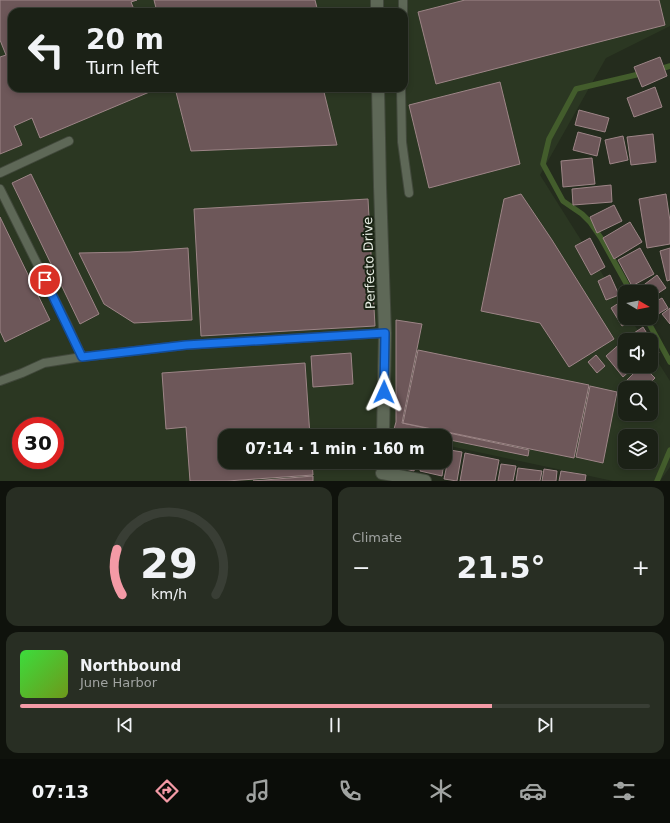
<!DOCTYPE html>
<meta charset="utf-8">
<style>
:root{--surface:#1b2116;--page:#282e23;--text:#f1f3f6;--muted:#a0a3a1;--line:#393e35;--accent:#f49aa6}
body{margin:0;font-family:"DejaVu Sans",sans-serif;background:var(--page);color:var(--text);height:100vh;display:flex;flex-direction:column;font-size:15px;white-space:nowrap}
*{box-sizing:border-box;margin:0}
p{font-size:13px;color:var(--muted)}
.icon{flex:none;width:22px;height:22px;fill:none;stroke:currentColor;stroke-width:2;stroke-linecap:round;stroke-linejoin:round}
.map{position:relative;height:481px;overflow:hidden}
.side{display:flex;flex-direction:column;gap:6px;padding:6px;background:#0f120c;flex:1}
.side>*{flex:none}
.top-card{position:absolute;left:8px;top:8px;width:400px;height:84px;border-radius:12px;box-shadow:0 2px 6px #0003,0 0 0 1px var(--line);background:#1b2116;color:var(--text);overflow:hidden}
.needle{width:26px;rotate:100deg}
.tools{position:absolute;left:618px;top:285px;display:grid;gap:8px}
.tools a{display:grid;place-items:center;width:40px;height:40px;border-radius:8px;background:var(--surface);box-shadow:0 2px 6px #0003,0 0 0 1px var(--line);font-size:20px}
.speed{position:absolute;left:12px;top:417px;display:flex;gap:8px;font-size:20px;font-weight:700;text-align:center}
.speed>*{display:grid;place-content:center;width:52px;height:52px;border-radius:50%;background:var(--surface);box-shadow:0 2px 6px #0003,0 0 0 1px var(--line);line-height:1}
.speed .limit{border:6px solid #d22;background:#fff;color:#111}
.pin{position:absolute;display:grid;place-items:center;width:34px;height:34px;color:#fff;margin:-17px;border:2px solid #fff;border-radius:50%;box-shadow:0 1px 4px #0007}
.me{position:absolute;width:44px;margin:-22px;rotate:1deg;stroke-linejoin:round;filter:drop-shadow(0 0 3px #0008)}
.turn{display:flex;align-items:center;gap:14px;height:84px;padding:0 12px;font-size:18px}
.turn .icon{width:52px;height:52px;stroke-width:2.5}
.turn b{display:block;font-size:28px;line-height:34px}
.big{font-size:30px;font-weight:700;line-height:1.1}
.side .tile{flex:1;display:flex;flex-direction:column;justify-content:center;gap:6px;min-width:0;padding:0 14px;border-radius:12px;background:var(--page)}
.side .dial{align-items:center;gap:0}
.dial svg{height:104px;overflow:visible;fill:none;stroke:var(--line);stroke-width:7;stroke-linecap:round;text-anchor:middle}
.dial text{fill:var(--text);stroke:none}
.song{display:flex;align-items:center;gap:12px}
.cover{width:48px;height:48px;border-radius:6px;background:linear-gradient(135deg,hsl(120 70% 55%),hsl(80 70% 35%))}
.played{height:4px;border-radius:2px;background:linear-gradient(90deg,var(--accent) 75%,var(--line) 75%)}
.keys{display:flex;justify-content:space-around;direction:ltr}
.heat{display:flex;justify-content:space-between;align-items:center;font-size:22px;direction:ltr}
.side .tiles{flex:1;display:grid;gap:6px;grid-template-columns:1fr 1fr}
.tile:last-child{grid-column:span 2}
.trip{position:absolute;left:218px;top:429px;width:234px;height:40px;border-radius:12px;background:var(--surface);box-shadow:0 2px 6px #0003,0 0 0 1px var(--line);font-weight:700;line-height:40px;text-align:center}
.dock{display:flex;height:64px;justify-content:space-around;align-items:center;background:#0b0d09;color:var(--muted)}
.dock .icon{width:28px;height:28px}
.dock .active{color:var(--accent)}
.dock b{font-size:18px;color:var(--text)}
.map>svg:first-child{display:block}
</style>
<div class="map">
<svg width="670" height="481" viewBox="0 0 670 481">
<rect width="100%" height="100%" fill="#242c1d"/>
<path fill="#2b3722" fill-rule="evenodd" d="M0 0H670V26L606 58 540 175 625 310V318H630L644 340H625V366H651V351L670 381V467L660 481H613L445 445V436H403L396 434 395 436H225V462H393L391 481H0ZM12 12H404V88H12ZM625 388H651V414H625ZM21 426H55V460H21ZM625 436H651V462H625Z"/>
<g fill="none" stroke-linecap="round" stroke-linejoin="round">
<g stroke="#435d2c" stroke-width="5.5">
<polyline points="657,70 670,66"/>
<polyline points="631,292 601,238 590,222 582,214 563,201 543,164 549,139 576,89 644,73"/>
<polyline points="646,318 670,362"/>
<polyline points="657,481 670,450"/>
</g>
</g>
<g fill="#6d5759" stroke="#9d8587">
<polygon points="0,0 137,0 131,2 135,12 12,12 12,88 159,88 40,138 32,118 14,126 22,145 0,154 0,57 6,55 0,40"/>
<polygon points="154,0 315,0 317,8 300,12 157,12"/>
<polygon points="465,0 659,0 665,25 436,84 418,12"/>
<polygon points="660,57 667,76 642,87 634,67"/>
<polygon points="500,82 520,164 429,188 409,105"/>
<polygon points="655,87 662,107 634,117 627,98"/>
<polygon points="175,88 323,88 337,145 191,151"/>
<polygon points="579,110 609,118 605,132 575,125"/>
<polygon points="578,132 601,138 597,156 573,150"/>
<polygon points="653,134 656,162 631,165 627,137"/>
<polygon points="623,136 628,160 610,164 605,140"/>
<polygon points="592,158 595,184 563,187 561,161"/>
<polygon points="31,174 99,314 80,324 12,183"/>
<polygon points="611,185 612,202 573,205 572,189"/>
<polygon points="521,194 552,240 614,339 569,367 540,323 481,311 504,199"/>
<polygon points="666,194 670,221 670,244 647,248 639,199"/>
<polygon points="368,199 375,326 201,336 194,209"/>
<polygon points="614,205 622,221 597,233 590,217"/>
<polygon points="0,217 50,320 5,342 0,331"/>
<polygon points="630,222 642,242 614,259 603,238"/>
<polygon points="590,238 605,267 591,275 575,246"/>
<polygon points="188,248 192,320 134,323 104,304 79,253 130,252"/>
<polygon points="640,248 654,274 632,286 618,260"/>
<polygon points="670,248 670,280 667,281 660,251"/>
<polygon points="610,275 619,295 606,300 598,281"/>
<polygon points="657,275 666,288 651,298 651,292 639,292 637,290"/>
<polygon points="662,298 668,308 650,319 649,318 651,318 651,304"/>
<polygon points="625,299 625,318 636,318 622,326 611,308"/>
<polygon points="670,308 670,324 662,314"/>
<polygon points="396,320 422,324 402,423 529,450 528,456 445,439 445,436 428,436 394,429 396,422"/>
<polygon points="643,327 651,340 634,340 631,335"/>
<polygon points="651,340 659,353 651,358"/>
<polygon points="623,341 625,344 625,366 635,366 623,377 606,356"/>
<polygon points="418,350 589,385 574,458 403,423"/>
<polygon points="351,353 353,384 313,387 311,356"/>
<polygon points="596,355 605,366 597,373 588,362"/>
<polygon points="305,363 310,436 225,436 225,462 312,462 313,475 227,481 190,481 186,427 166,429 162,373"/>
<polygon points="641,366 643,366 655,378 645,388 626,388 622,385"/>
<polygon points="590,386 617,392 603,463 576,457"/>
<polygon points="450,450 462,452 457,481 444,479"/>
<polygon points="465,453 499,460 495,481 460,481"/>
<polygon points="401,462 416,462 414,471 400,468"/>
<polygon points="422,462 444,462 442,476 420,471"/>
<polygon points="501,464 516,466 513,481 498,481"/>
<polygon points="518,468 542,471 540,481 516,481"/>
<polygon points="544,469 557,471 556,481 542,481"/>
<polygon points="561,471 586,475 585,481 559,481"/>
<polygon points="313,476 313,481 253,481"/>
</g>
<g fill="none" stroke-linecap="round" stroke-linejoin="round">
<defs>
<g id="lane">
<polyline points="403,12 403,0"/>
<polyline points="401,88 402,142 409,193"/>
<polyline points="0,173 69,141"/>
<polyline points="0,189 67,324 82,357"/>
<polyline points="0,381 22,373 44,363 82,357 186,345 385,333"/>
</g>
<g id="street">
<polyline points="377,0 377,12"/>
<polyline points="378,88 380,187 385,333 383,436"/>
<polyline points="382,473 425,481"/>
</g>
</defs>
<use href="#lane" stroke="#42493c" stroke-width="10"/>
<use href="#street" stroke="#42493c" stroke-width="14"/>
<use href="#lane" stroke="#5e6857" stroke-width="8"/>
<use href="#street" stroke="#5e6857" stroke-width="12"/>
</g>
<g fill="none" stroke-linecap="round" stroke-linejoin="round">
<defs>
<polyline id="route" points="45,280 82,357 186,345 385,333 384,392"/>
</defs>
<use href="#route" stroke="#114b97" stroke-width="10"/>
<use href="#route" stroke="#1a73e8" stroke-width="7"/>
</g>
<g text-anchor="middle" dominant-baseline="central" stroke-width="4" stroke-linejoin="round" paint-order="stroke">
<g font-size="13" fill="#e8eee4" stroke="#1a2314">
<text transform="translate(369 263) rotate(-92)">Perfecto Drive</text>
</g>
</g>
</svg>
<div class="tools">
<a><svg class="needle" viewBox="-14 -14 28 28"><path d="M0-13l5 13h-10z" fill="#e53935"/><path d="M0 13l5-13h-10z" fill="#a0a3a1"/></svg></a>
<a><svg class="icon" aria-label="sound" viewBox="0 0 24 24"><path d="M4 9h4l5-4v14l-5-4H4zM17 9q2 3 0 6"/></svg></a>
<a><svg class="icon" aria-label="search" viewBox="0 0 24 24"><circle cx="10" cy="10" r="6"/><path d="M15 15l6 6"/></svg></a>
<a><svg class="icon" aria-label="layers" viewBox="0 0 24 24"><path d="M12 4l9 5-9 5-9-5zM3 14l9 5 9-5"/></svg></a>
</div>
<div class="speed"><div class="limit">30</div></div>
<div class="pin" style="left:45px;top:280px;background:#d93025"><svg class="icon" aria-label="arrive" viewBox="0 0 24 24"><path d="M6 21V4h12l-3 4 3 4H6"/></svg></div>
<svg class="me" style="left:384px;top:392px" viewBox="-20 -20 40 40"><path d="M0-17L14 15 0 8-14 15z" fill="#1a73e8" stroke="#fff" stroke-width="4"/></svg>
<div class="trip">07:14 · 1 min · 160 m</div>
<div class="top-card">
<div class="turn"><svg class="icon" aria-label="left" viewBox="0 0 24 24"><path d="M17 20v-9H6M10 6l-5 5 5 5"/></svg><div><b>20 m</b>Turn left</div></div>
</div>
</div>
<section class="side">
<div class="tiles">
<div class="tile dial"><svg viewBox="0 0 100 80">
<path d="M14 69A42 42 0 1 1 86 69"/>
<path d="M14 69A42 42 0 0 1 10 34" stroke="#f49aa6"/>
<text x="50" y="56" font-size="32" font-weight="700">29</text>
<text x="50" y="72" font-size="11">km/h</text>
</svg></div>
<div class="tile"><p>Climate</p>
<div class="heat"><a>−</a><b class="big">21.5°</b><a>+</a></div>
</div>
<div class="tile">
<div class="song"><i class="cover"></i><div><b>Northbound</b><p>June Harbor</p></div></div>
<div class="played"></div>
<div class="keys"><svg class="icon" aria-label="previous" viewBox="0 0 24 24"><path d="M18 5L8 12l10 7zM5 5v14"/></svg><svg class="icon" aria-label="pause" viewBox="0 0 24 24"><path d="M8 5v14M16 5v14"/></svg><svg class="icon" aria-label="next" viewBox="0 0 24 24"><path d="M6 5l10 7-10 7zM19 5v14"/></svg></div>
</div>
</div>
</section>
<nav class="dock">
<b>07:13</b>
<svg class="icon active" aria-label="directions" viewBox="0 0 24 24"><path d="M12 3l9 9-9 9-9-9zM9 14v-3h6M13 9l2 2-2 2"/></svg>
<svg class="icon" aria-label="music" viewBox="0 0 24 24"><path d="M9 18V5l10-2v13"/><circle cx="6" cy="18" r="3"/><circle cx="16" cy="16" r="3"/></svg>
<svg class="icon" aria-label="phone" viewBox="0 0 24 24"><path d="M5 4h4l2 5-3 2q2 4 5 5l2-3 5 2v4C11 20 4 13 5 4z"/></svg>
<svg class="icon" aria-label="climate" viewBox="0 0 24 24"><path d="M12 3v18M4 7l16 10M4 17L20 7"/></svg>
<svg class="icon" aria-label="car" viewBox="0 0 24 24"><path d="M5 17H2v-5l4-1 3-4h7l3 4 3 1v5h-3M9 17h6M6 11h13"/><circle cx="7" cy="17" r="2"/><circle cx="17" cy="17" r="2"/></svg>
<svg class="icon" aria-label="filters" viewBox="0 0 24 24"><path d="M4 7h16M4 17h16"/><circle cx="9" cy="7" r="2"/><circle cx="15" cy="17" r="2"/></svg>
</nav>
